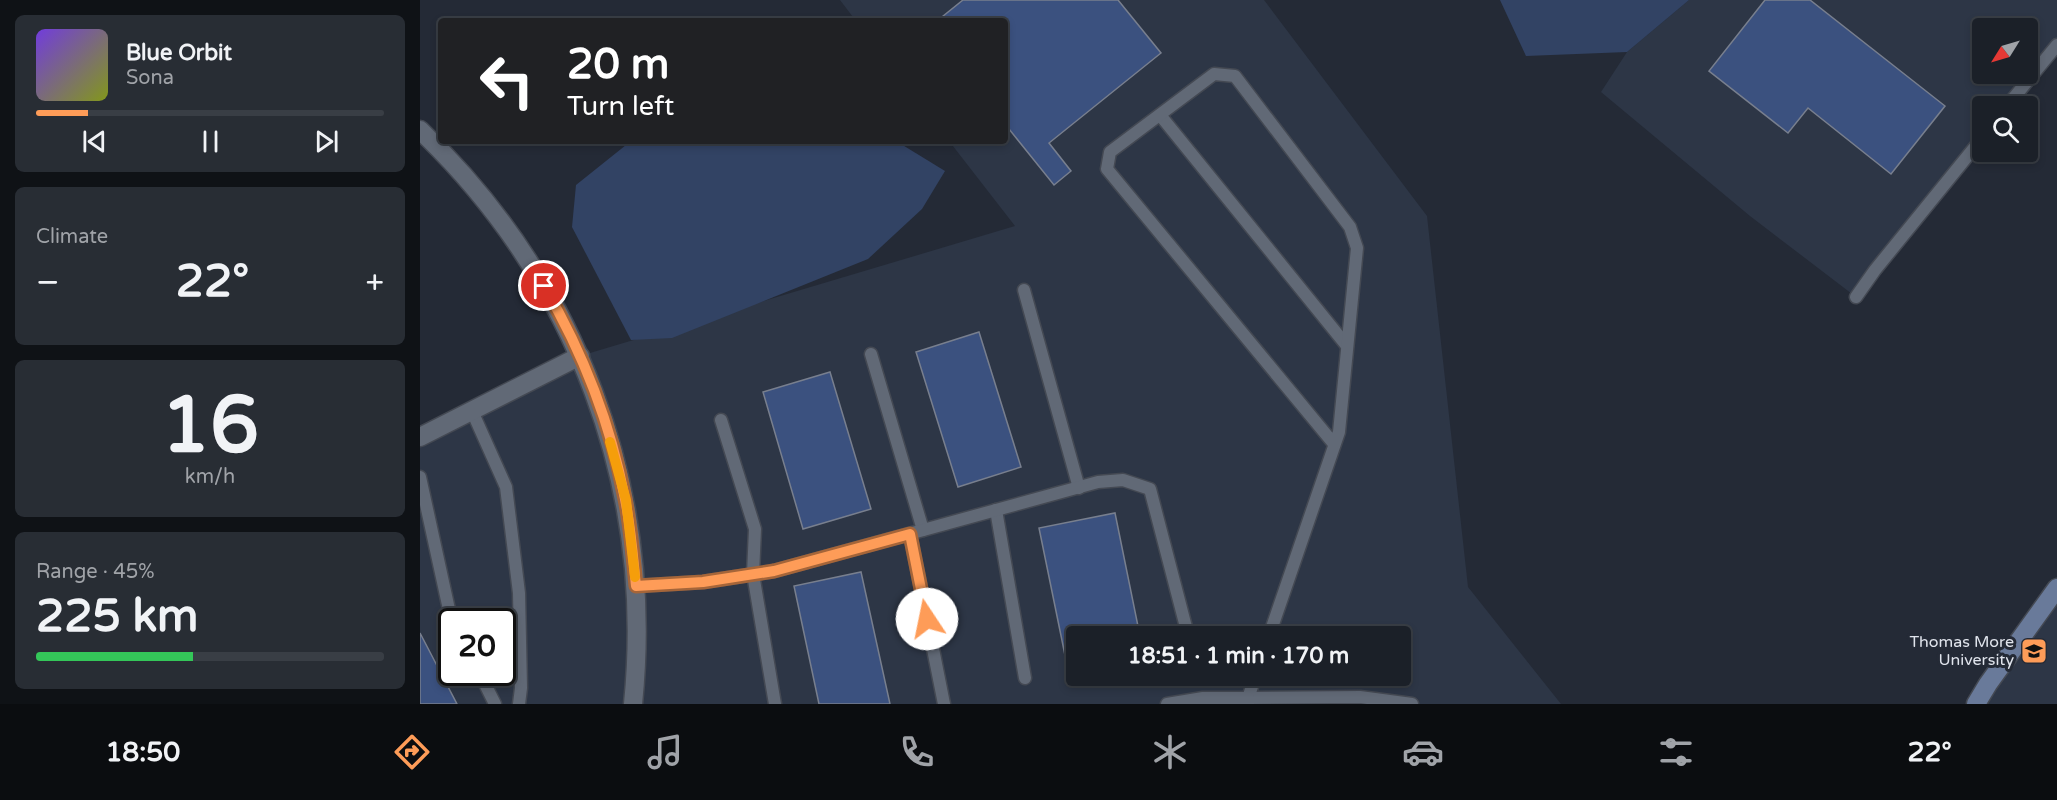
<!DOCTYPE html>
<meta charset="utf-8">
<style>
:root{--surface:#1b2028;--page:#282d34;--text:#f1f3f6;--muted:#a0a3a8;--line:#393e45;--accent:#fe9c58}
body{margin:0;font-family:"Varela Round",sans-serif;background:var(--page);color:var(--text);height:100vh;display:flex;flex-direction:column;font-size:22px;white-space:nowrap}
*{box-sizing:border-box;margin:0}
p{font-size:20px;color:var(--muted)}
.icon{flex:none;width:33px;height:33px;fill:none;stroke:currentColor;stroke-width:2;stroke-linecap:round;stroke-linejoin:round}
.map{position:relative;flex:1;overflow:hidden}
.sheet{display:flex;flex-direction:column;gap:15px;padding:15px;background:#0f1216;width:420px}
.sheet>*{flex:none}
.guide{position:absolute;left:18px;top:18px;width:570px;height:126px;border-radius:6px;box-shadow:0 3px 9px #0003,0 0 0 2px var(--line);background:#202124;color:#fff;overflow:hidden}
.needle{width:39px;rotate:233deg}
.fabs{position:absolute;left:1552px;top:18px;display:grid;gap:12px}
.fabs a{display:grid;place-items:center;width:66px;height:66px;border-radius:6px;background:var(--surface);box-shadow:0 3px 9px #0003,0 0 0 2px var(--line);font-size:30px}
.speed{position:absolute;left:18px;top:608px;display:flex;gap:12px;font-size:30px;font-weight:700;text-align:center}
.speed>*{display:grid;place-content:center;width:78px;height:78px;border-radius:50%;background:var(--surface);box-shadow:0 3px 9px #0003,0 0 0 2px var(--line);line-height:1}
.speed .limit{border:3px solid #111;border-radius:9px;background:#fff;color:#111}
.pin{position:absolute;display:grid;place-items:center;width:51px;height:51px;color:#fff;margin:-26px;border:3px solid #fff;border-radius:50%;box-shadow:0 2px 6px #0007}
.me{position:absolute;width:66px;margin:-33px;rotate:349deg;stroke-linejoin:round;filter:drop-shadow(0 0 4px #0008)}
.turn{display:flex;align-items:center;gap:21px;height:126px;padding:0 30px;font-size:27px}
.turn .icon{width:78px;height:78px;stroke-width:2.5}
.turn b{display:block;font-size:42px;line-height:51px}
.big{font-size:45px;font-weight:700;line-height:1.1}
.sheet .card{flex:1;display:flex;flex-direction:column;justify-content:center;gap:9px;min-width:0;padding:0 21px;border-radius:9px;background:var(--page)}
.sheet .dial{align-items:center;gap:0}
.dial b{font-size:78px;line-height:1}
.song{display:flex;align-items:center;gap:18px}
.cover{width:72px;height:72px;border-radius:9px;background:linear-gradient(135deg,hsl(260 70% 55%),hsl(70 70% 35%))}
.played{height:6px;border-radius:3px;background:linear-gradient(90deg,var(--accent) 15%,var(--line) 15%)}
.keys{display:flex;justify-content:space-around;direction:ltr}
.heat{display:flex;justify-content:space-between;align-items:center;font-size:33px;direction:ltr}
.charge{height:9px;border-radius:4px;background:linear-gradient(90deg,#34c759 45%,var(--line) 0)}
.trip{position:absolute;left:646px;top:626px;width:345px;height:60px;border-radius:6px;background:var(--surface);box-shadow:0 3px 9px #0003,0 0 0 2px var(--line);font-weight:700;line-height:60px;text-align:center}
.tabs{display:flex;height:96px;justify-content:space-around;align-items:center;background:#0b0d10;color:var(--muted)}
.tabs .icon{width:42px;height:42px}
.tabs .on{color:var(--accent)}
.tabs b{font-size:27px;color:var(--text)}
main{display:flex;flex:1;min-height:0}
.map>svg:first-child{display:block}
</style>
<main>
<section class="sheet">
<div class="card">
<div class="song"><i class="cover"></i><div><b>Blue Orbit</b><p>Sona</p></div></div>
<div class="played"></div>
<div class="keys"><svg class="icon" aria-label="previous" viewBox="0 0 24 24"><path d="M18 5L8 12l10 7zM5 5v14"/></svg><svg class="icon" aria-label="pause" viewBox="0 0 24 24"><path d="M8 5v14M16 5v14"/></svg><svg class="icon" aria-label="next" viewBox="0 0 24 24"><path d="M6 5l10 7-10 7zM19 5v14"/></svg></div>
</div>
<div class="card"><p>Climate</p>
<div class="heat"><a>−</a><b class="big">22°</b><a>+</a></div>
</div>
<div class="card dial"><b>16</b><p>km/h</p></div>
<div class="card"><p>Range · 45%</p><b class="big">225 km</b><div class="charge"></div></div>
</section>
<div class="map">
<svg width="1637" height="704" viewBox="0 0 1637 704">
<rect width="100%" height="100%" fill="#242a36"/>
<g fill="#2d3646" fill-rule="evenodd">
<path d="M420 0H844L1007 216 1048 587 1141 704H0V439L160 356 595 226 529 141H585V21H436ZM32 621H82V672H32ZM657 636H981V675H657Z"/>
<path d="M1269 0H1637V45L1587 106H1563V137L1436 297 1330 216 1181 92 1207 52ZM1563 28H1608V74H1563Z"/>
<polygon points="1637,588 1637,704 1556,704"/>
</g>
<g fill="#324364">
<polygon points="1080,0 1269,0 1207,52 1106,56"/>
<polygon points="211,141 476,141 525,171 502,209 448,259 252,338 211,340 152,227 156,185"/>
</g>
<g fill="#3b517f" stroke="#787f8e" stroke-width="1.5">
<polygon points="543,0 698,0 741,53 629,143 651,171 634,185 585,124 585,21 517,21"/>
<polygon points="1345,0 1390,0 1525,106 1471,174 1388,108 1368,133 1289,71"/>
<polygon points="559,332 601,467 538,487 496,352"/>
<polygon points="410,372 451,509 383,529 343,392"/>
<polygon points="695,513 720,636 657,636 657,663 647,665 619,528"/>
<polygon points="441,572 470,704 399,704 374,586"/>
<polygon points="0,633 37,704 0,704"/>
</g>
<g fill="none" stroke-linecap="round" stroke-linejoin="round">
<defs>
<g id="lane">
<polyline points="1587,106 1637,45"/>
<polyline points="740,115 927,346"/>
<polyline points="604,290 659,488"/>
<polyline points="1436,297 1455,270 1563,137"/>
<polyline points="451,354 503,530"/>
<polyline points="52,411 86,487 99,593 101,688 99,704"/>
<polyline points="301,420 335,529 333,574 355,704"/>
<polyline points="0,477 30,614 34,621"/>
<polyline points="576,510 605,678"/>
<polyline points="490,534 524,704"/>
<polyline points="216,586 283,582 354,571 678,482 703,480 730,489 767,631"/>
<polyline points="849,636 919,432 937,248 930,227 815,76 794,74 690,152 687,169 914,444"/>
<polyline points="59,672 75,704"/>
<polyline points="836,675 828,698 940,697 992,704"/>
<polyline points="747,704 783,698 828,698 828,704"/>
</g>
<g id="street">
<path d="M0 130C157 280 235 488 213 704"/>
<polyline points="0,437 160,356"/>
</g>
<polyline id="secondary" points="1556,704 1568,684 1637,588"/>
</defs>
<use href="#lane" stroke="#444953" stroke-width="15"/>
<use href="#street" stroke="#444953" stroke-width="21"/>
<use href="#secondary" stroke="#444953" stroke-width="21"/>
<use href="#lane" stroke="#616976" stroke-width="12"/>
<use href="#street" stroke="#616976" stroke-width="18"/>
<use href="#secondary" stroke="#697a9a" stroke-width="18"/>
</g>
<g fill="none" stroke-linecap="round" stroke-linejoin="round">
<defs>
<path id="route" d="M124 286C162 351 191 425 205 499 211 528 213 557 216 586L283 582 354 571 490 534 507 619"/>
</defs>
<use href="#route" stroke="#a56539" stroke-width="15"/>
<use href="#route" stroke="#fe9c58" stroke-width="10"/>
<polyline stroke="#f59e0b" stroke-width="10" points="190,442 206,500 215,577"/>
</g>
<defs>
<symbol id="university-square" viewBox="-11 -11 22 22"><rect x="-9" y="-9" width="18" height="18" rx="4" fill="#fe9c58" stroke="#242a36"/><path d="M0-5L7-2L0 1L-7-2ZM-4 1L0 2.5L4 1V4Q0 6-4 4Z" fill="#111"/></symbol>
</defs>
<g fill-rule="evenodd">
<use href="#university-square" x="1599" y="636" width="30" height="30"/>
</g>
<g text-anchor="middle" dominant-baseline="central" stroke-width="6" stroke-linejoin="round" paint-order="stroke">
<g font-size="16" fill="#e0e4ec" stroke="#242a36" text-anchor="end">
<text x="1594" y="642">Thomas More<tspan x="1594" dy="18">University</tspan></text>
</g>
</g>
</svg>
<div class="fabs">
<a><svg class="needle" viewBox="-14 -14 28 28"><path d="M0-13l5 13h-10z" fill="#e53935"/><path d="M0 13l5-13h-10z" fill="#a0a3a8"/></svg></a>
<a><svg class="icon" aria-label="search" viewBox="0 0 24 24"><circle cx="10" cy="10" r="6"/><path d="M15 15l6 6"/></svg></a>
</div>
<div class="speed"><div class="limit">20</div></div>
<div class="pin" style="left:124px;top:286px;background:#d93025"><svg class="icon" aria-label="arrive" viewBox="0 0 24 24"><path d="M6 21V4h12l-3 4 3 4H6"/></svg></div>
<svg class="me" style="left:507px;top:619px" viewBox="-20 -20 40 40"><circle r="19" fill="#fff"/><path d="M0-13L10 11 0 6-10 11z" fill="#fe9c58"/></svg>
<div class="trip">18:51 · 1 min · 170 m</div>
<div class="guide">
<div class="turn"><svg class="icon" aria-label="left" viewBox="0 0 24 24"><path d="M17 20v-9H6M10 6l-5 5 5 5"/></svg><div><b>20 m</b>Turn left</div></div>
</div>
</div>
</main>
<nav class="tabs">
<b>18:50</b>
<svg class="icon on" aria-label="directions" viewBox="0 0 24 24"><path d="M12 3l9 9-9 9-9-9zM9 14v-3h6M13 9l2 2-2 2"/></svg>
<svg class="icon" aria-label="music" viewBox="0 0 24 24"><path d="M9 18V5l10-2v13"/><circle cx="6" cy="18" r="3"/><circle cx="16" cy="16" r="3"/></svg>
<svg class="icon" aria-label="phone" viewBox="0 0 24 24"><path d="M5 4h4l2 5-3 2q2 4 5 5l2-3 5 2v4C11 20 4 13 5 4z"/></svg>
<svg class="icon" aria-label="climate" viewBox="0 0 24 24"><path d="M12 3v18M4 7l16 10M4 17L20 7"/></svg>
<svg class="icon" aria-label="car" viewBox="0 0 24 24"><path d="M5 17H2v-5l4-1 3-4h7l3 4 3 1v5h-3M9 17h6M6 11h13"/><circle cx="7" cy="17" r="2"/><circle cx="17" cy="17" r="2"/></svg>
<svg class="icon" aria-label="filters" viewBox="0 0 24 24"><path d="M4 7h16M4 17h16"/><circle cx="9" cy="7" r="2"/><circle cx="15" cy="17" r="2"/></svg>
<b>22°</b>
</nav>
